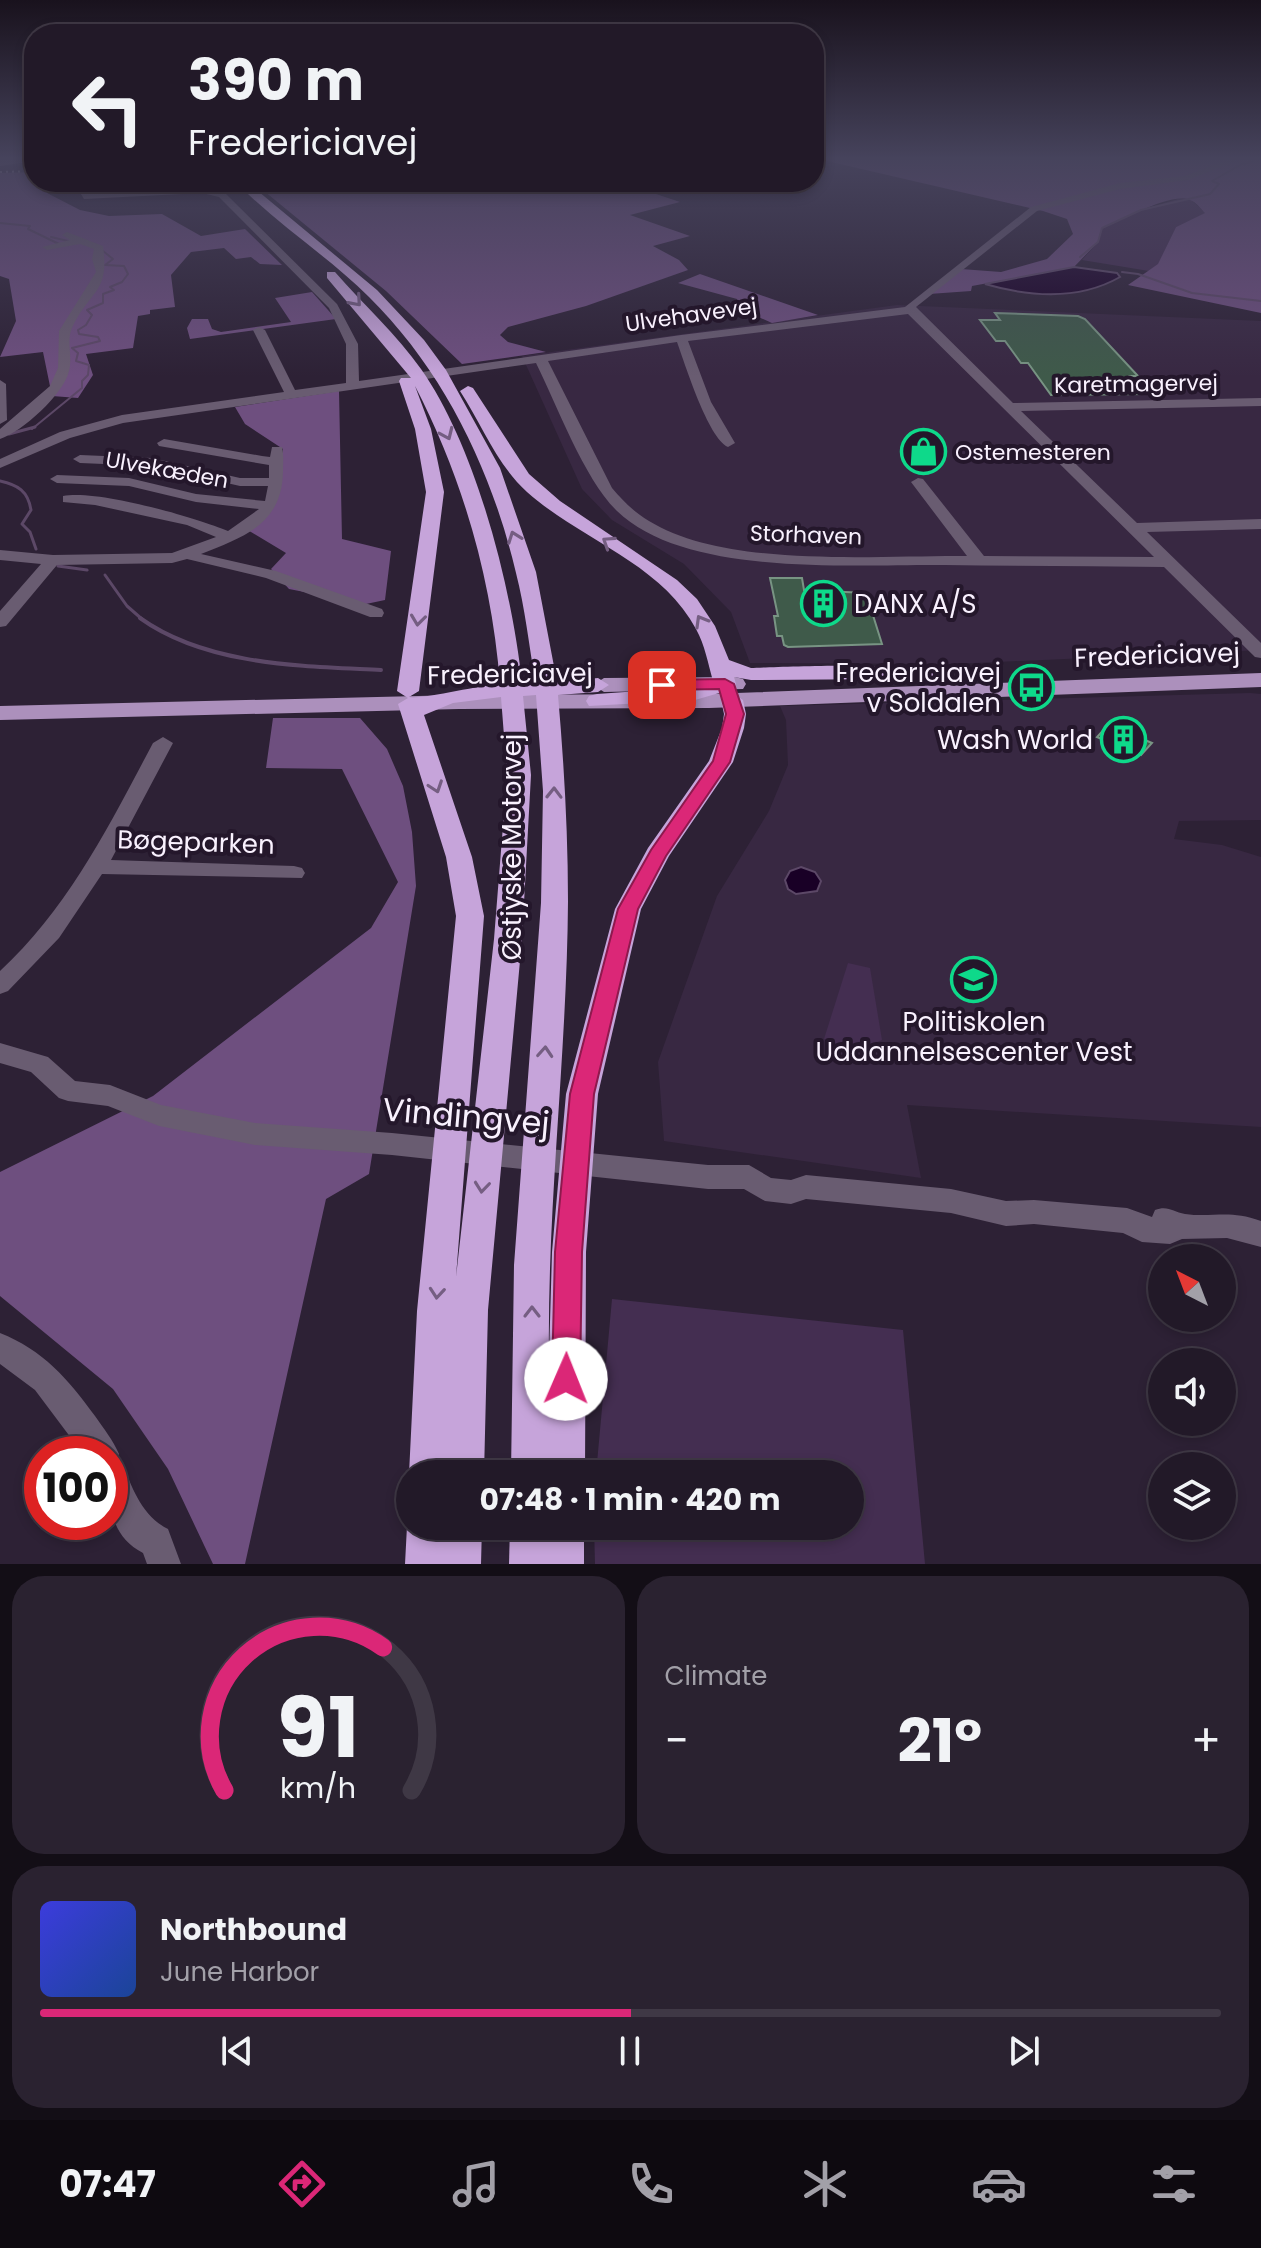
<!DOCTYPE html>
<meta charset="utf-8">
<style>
:root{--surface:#221928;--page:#2a2230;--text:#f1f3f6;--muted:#a2a0a8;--line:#3f3845;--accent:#db2777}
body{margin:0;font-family:Poppins,sans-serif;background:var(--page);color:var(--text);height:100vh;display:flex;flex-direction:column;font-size:30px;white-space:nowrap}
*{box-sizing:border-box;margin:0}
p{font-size:26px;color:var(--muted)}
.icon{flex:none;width:44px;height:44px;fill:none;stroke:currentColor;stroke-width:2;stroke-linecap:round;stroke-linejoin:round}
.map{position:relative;height:1564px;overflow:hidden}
.details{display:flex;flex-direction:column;gap:12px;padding:12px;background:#130e16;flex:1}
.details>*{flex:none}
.banner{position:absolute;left:24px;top:24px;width:800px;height:168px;border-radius:32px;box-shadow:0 4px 12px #0003,0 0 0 2px var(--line);background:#221928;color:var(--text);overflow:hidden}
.needle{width:52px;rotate:318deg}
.fabs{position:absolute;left:1148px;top:1244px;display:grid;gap:16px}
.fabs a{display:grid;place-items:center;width:88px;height:88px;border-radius:50%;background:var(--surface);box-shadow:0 4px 12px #0003,0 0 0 2px var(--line);font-size:40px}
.speed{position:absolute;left:24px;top:1436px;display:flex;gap:16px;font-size:40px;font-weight:700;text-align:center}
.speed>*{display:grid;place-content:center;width:104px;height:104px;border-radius:50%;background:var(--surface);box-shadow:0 4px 12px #0003,0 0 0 2px var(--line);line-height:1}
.speed .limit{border:12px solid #d22;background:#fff;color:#111}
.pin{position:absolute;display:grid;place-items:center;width:68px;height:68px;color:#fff;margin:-34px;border-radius:16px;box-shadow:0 4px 12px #0006}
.me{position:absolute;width:88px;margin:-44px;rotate:1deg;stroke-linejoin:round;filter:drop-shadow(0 0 6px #0008)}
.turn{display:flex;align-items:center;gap:28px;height:168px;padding:0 32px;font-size:36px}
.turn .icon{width:104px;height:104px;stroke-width:2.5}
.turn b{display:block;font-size:56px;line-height:68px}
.big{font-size:60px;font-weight:700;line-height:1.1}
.details .card{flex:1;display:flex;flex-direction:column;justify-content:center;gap:12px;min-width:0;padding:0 28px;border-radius:32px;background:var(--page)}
.details .dial{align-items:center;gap:0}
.dial svg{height:208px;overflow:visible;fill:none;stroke:var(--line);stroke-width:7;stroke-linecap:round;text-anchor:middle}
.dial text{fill:var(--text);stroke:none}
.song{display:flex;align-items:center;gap:24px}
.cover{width:96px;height:96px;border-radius:12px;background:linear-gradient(135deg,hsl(240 70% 55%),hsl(220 70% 35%))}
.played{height:8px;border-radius:4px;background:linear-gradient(90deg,var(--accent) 50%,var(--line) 50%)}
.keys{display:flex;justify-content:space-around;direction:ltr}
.heat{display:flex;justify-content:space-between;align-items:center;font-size:44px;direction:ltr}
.details .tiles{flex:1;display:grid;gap:12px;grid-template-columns:1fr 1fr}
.card:last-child{grid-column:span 2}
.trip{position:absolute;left:396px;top:1460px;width:468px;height:80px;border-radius:40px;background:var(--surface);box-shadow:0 4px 12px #0003,0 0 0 2px var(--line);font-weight:700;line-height:80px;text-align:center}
.menu{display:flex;height:128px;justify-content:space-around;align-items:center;background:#0e0a10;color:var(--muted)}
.menu .icon{width:56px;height:56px}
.menu .current{color:var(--accent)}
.menu b{font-size:36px;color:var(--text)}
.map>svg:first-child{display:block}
</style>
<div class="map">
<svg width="1261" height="1564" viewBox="0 0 1261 1564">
<rect width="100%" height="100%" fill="#2d2135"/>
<g fill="#382842">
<polygon points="897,305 1261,321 1261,650 954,664 750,663 731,612 684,564 612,520 582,489 522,356"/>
<polygon points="1250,693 1261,694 1261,820 1179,821 1174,839 1222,845 1261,857 1261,1127 907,1105 921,1178 664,1141 658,1062 717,896 769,811 788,765 786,720 780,706"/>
</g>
<g fill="#442e51">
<polygon points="1178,199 1191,200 1206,213 1176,227 1158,265 1149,271 1082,260 1098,242 1102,228 1141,210"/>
<polygon points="848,963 870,968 882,1040 851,1054 824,1039"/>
<polygon points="612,1299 903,1330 925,1564 595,1564 594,1526 850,1526 850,1474 596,1474"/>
</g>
<g fill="#6e4f7f">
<path d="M814 158H1261V313L1128 285 1158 264 1176 227 1205 213C1201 209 1196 202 1190 200 1169 192 1123 221 1102 228L1098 242 1074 267 972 286 971 291 929 294 961 269 1001 272 1047 259 1073 234 1067 219 1043 211Z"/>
<polygon points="34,172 34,182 144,182 74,187 47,193 80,210 109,216 162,214 201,236 245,229 282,265 260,264 251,257 236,259 224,248 191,252 171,275 175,307 150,310 150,314 138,316 133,348 86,354 93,375 78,398 52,396 43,352 0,357 16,321 9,279 0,276 0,173"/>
<polygon points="253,182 633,182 626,184 680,202 630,215 690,236 653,246 679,260 688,270 586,306 508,327 500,335 508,342 546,352 462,364 386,291"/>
<polygon points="700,274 818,315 772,323 736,307 737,299 678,283"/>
<polygon points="312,292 336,319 190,339 187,328 192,319 208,319 212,329 221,332 291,322 275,298"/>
<path d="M339 391 342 539 391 551 385 600 366 604 289 589 271 569 286 553 246 529C284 504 280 491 283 449L245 424 235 407Z"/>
<polygon points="273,718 360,718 387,749 403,786 412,832 416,886 369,1174 326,1199 245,1564 213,1564 168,1469 113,1389 0,1296 0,1172 153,1096 371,928 398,882 342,769 266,768"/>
</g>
<g fill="#190026" stroke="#5c4867" stroke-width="2">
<path d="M1074 267 1117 273 1120 277C1078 301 1030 297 985 284Z"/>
<polygon points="801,867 815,872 821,881 817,891 796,894 788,889 785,880 790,871"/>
</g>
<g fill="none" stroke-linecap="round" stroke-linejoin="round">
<g stroke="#5c4867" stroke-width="2">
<polyline points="0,223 30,226 28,229 59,244"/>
<polyline points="51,237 68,241"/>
<polyline points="1080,257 1098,242 1102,228 1141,210 1210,194 1219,184 1212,181 1242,164 1253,162 1252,159"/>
<polyline points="1122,272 1138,274 1192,293 1261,301"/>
<polyline points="32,429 82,388 82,381 88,375 89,365 76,361 78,353 72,348 100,341 98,337 79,334 78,330 86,325 92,315 87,310 103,303 103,294 114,290 110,287 122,282 128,274 124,266 105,265 113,259 103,251"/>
</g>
<g stroke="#5c4867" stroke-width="3">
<polyline points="9,434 35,427"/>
<path d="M0 481C18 485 28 491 31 510L22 524 30 532 36 549"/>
<polyline points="58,566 87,570"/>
<polyline points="105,575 127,606 143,620"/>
</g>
<path stroke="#5c4867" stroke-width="4" d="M140 618C207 666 303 666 381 670"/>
</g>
<g fill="#3f5a4a" stroke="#789483" stroke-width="2">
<polygon points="995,313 1078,316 1085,319 1138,376 1130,376 1145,394 1051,395 1028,363 1021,363 1005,341 996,341 980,320 1000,320"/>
<polygon points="770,578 802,578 804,590 866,593 882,644 788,647 784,645 782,636 777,636 774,616 778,616"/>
<polygon points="1108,725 1152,743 1141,755 1097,737"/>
</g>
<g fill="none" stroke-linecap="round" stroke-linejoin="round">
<g fill="#695c71" fill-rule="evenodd">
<polygon points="34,158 34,161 0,166 0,160"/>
<path d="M1232 158H1244L1188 180 1120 189 1037 211 916 307 1013 403 1261 398V406L1021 411 1137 523 1261 519V529L1147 532 1261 643V658L1255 657 1164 567C1091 566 1018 566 945 565 855 564 686 578 617 511 584 479 557 405 536 363L123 423 70 438 0 468V459L60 432 122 415 284 392 253 330 259 327 265 330 295 390 346 383V344L329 308 219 197 202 193 84 199 81 194 202 187 225 193 337 304 358 344 359 381 681 335 905 307 1031 207 1120 183 1184 176ZM908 314 1154 557 984 556 923 479 918 478 911 482 967 556C877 555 727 569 649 521 634 512 623 501 612 488L548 361 677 342C685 364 708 438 728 447L735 443 711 402 688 341Z"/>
<path d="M67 232 103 246C110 294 89 290 72 328 66 342 73 356 69 371 64 394 22 432 0 439V429L50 386 58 368 59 331 96 272 92 259 94 249 80 244 47 250 42 247 70 240 62 235Z"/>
<polygon points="0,380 6,384 7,420 0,424"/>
<path d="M164 439 262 456 270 457 272 447H282C284 455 283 463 283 472 282 524 244 537 201 554L276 571 382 609 384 613 382 617H370L266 578 187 559 172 563 57 565 6 626 0 627V611L41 564 0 560V550L53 555 172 553 216 537 187 525 95 505 63 502V496C97 489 194 517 228 531L259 509 196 502 129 486 57 483 50 479 57 475 129 478 196 494 265 501 268 486H240L152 466 80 463 73 459 80 455 152 458 240 478H269V465L159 446 157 443Z"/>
<path d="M163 737 173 743 111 860 294 866 302 868 305 873 302 878 102 874 59 938 8 991 0 994V971C69 907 110 824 153 743Z"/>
<path d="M0 1043 48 1057 75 1081 110 1085 161 1105 255 1123 392 1133 708 1165H749L771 1178 791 1180 806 1175 951 1189 1006 1201 1034 1200 1127 1208 1152 1217 1155 1210C1168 1205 1173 1212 1185 1214 1214 1218 1228 1209 1261 1221V1247L1227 1238 1182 1239 1170 1244 1142 1242 1123 1233 1034 1224 1006 1226 951 1213 806 1199 791 1204 765 1201 744 1189H708L392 1155 255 1145 159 1126 108 1106 68 1101 59 1098 31 1072 0 1063Z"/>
<path d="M0 1333C43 1350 68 1379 95 1416 104 1429 113 1440 119 1454L117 1460 122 1462C132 1488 142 1516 168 1529L181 1564H147L143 1553C103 1532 110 1492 110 1454H83L35 1390 0 1364Z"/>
</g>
<g fill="#ac90bc" fill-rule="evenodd">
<polygon points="1261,673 1261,687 709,708 459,709 0,720 0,706 459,695 709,694"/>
<polygon points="735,677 743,679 746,684 743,689 604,692 593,685 604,678"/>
</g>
<g fill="#c6a4da" fill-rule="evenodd">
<path d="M236 182H247L377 290 424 340 446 370 500 468 536 572 557 682 598 678 609 685 598 692 558 695C564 764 568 832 568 901 567 1053 547 1205 549 1357L552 1252 566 1094 615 909 648 848 709 761 722 728 724 714 721 700 732 693 743 700 746 714 744 728 733 762 669 856 641 909 598 1094 586 1252 585 1474H511L514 1265 541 903 543 791 536 695 523 696 531 775 522 939 488 1310 484 1474H409L417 1311 456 916 446 857 398 704 408 698 397 691 426 492 415 429 399 381 401 378H411L327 278V272H335C363 304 397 335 421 369 476 447 512 588 522 683L535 680C529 645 525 608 516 573 492 471 444 371 369 297 328 256 276 224 236 182ZM415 386C463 479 492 580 500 684 480 685 420 700 409 697L419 691 444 492 431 429ZM501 697 507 775 494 939 456 1277 484 916 472 857 424 715 453 703Z"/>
<path d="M468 386 473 388 529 474 560 501 677 580 697 599 715 626 729 660 751 668C780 667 929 660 943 677L932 683 893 679 751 680 734 677 736 684 733 689 695 700 589 706 586 701 589 696 597 694 695 687 713 681C708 664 705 645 696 629 661 563 581 540 527 492 497 465 482 425 460 391Z"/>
<polygon points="410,1518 410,1526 482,1526 481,1564 405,1564 407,1526"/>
<polygon points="510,1526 584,1526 584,1564 509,1564"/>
</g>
<polyline stroke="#b7aebd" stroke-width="2" stroke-dasharray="2 4" stroke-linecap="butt" points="0,172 34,171"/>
</g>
<defs><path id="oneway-chevron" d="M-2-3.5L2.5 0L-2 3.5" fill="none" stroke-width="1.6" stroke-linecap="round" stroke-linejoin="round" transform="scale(2)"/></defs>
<g stroke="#755e82">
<use href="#oneway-chevron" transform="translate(356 301) rotate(49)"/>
<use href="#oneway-chevron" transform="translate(447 434) rotate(66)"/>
<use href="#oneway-chevron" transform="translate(514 537) rotate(-110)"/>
<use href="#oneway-chevron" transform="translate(608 542) rotate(-147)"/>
<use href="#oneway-chevron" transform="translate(418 620) rotate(97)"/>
<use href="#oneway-chevron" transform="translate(701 621) rotate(-120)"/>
<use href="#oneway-chevron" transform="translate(436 787) rotate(71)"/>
<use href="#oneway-chevron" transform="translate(554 793) rotate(-89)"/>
<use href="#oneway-chevron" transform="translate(545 1052) rotate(-86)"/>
<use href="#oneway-chevron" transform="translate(482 1187) rotate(96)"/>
<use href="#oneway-chevron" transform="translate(437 1293) rotate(95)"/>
<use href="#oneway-chevron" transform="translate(532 1312) rotate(-90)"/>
</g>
<linearGradient id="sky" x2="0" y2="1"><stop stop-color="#19121d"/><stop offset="0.42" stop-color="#46435c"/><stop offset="1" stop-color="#46435c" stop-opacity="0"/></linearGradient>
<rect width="1261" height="377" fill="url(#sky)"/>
<polygon fill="#db2777" stroke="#8e194d" stroke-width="2" points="725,679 734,684 744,714 730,762 666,856 638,909 594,1094 582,1252 580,1379 576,1389 566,1393 556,1389 552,1379 555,1252 570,1094 618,909 651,850 713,761 726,714 719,689 662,690 653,685 662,680"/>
<defs>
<symbol id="shop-ring" viewBox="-11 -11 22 22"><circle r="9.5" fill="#24172b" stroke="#0ed98a" stroke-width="1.5"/><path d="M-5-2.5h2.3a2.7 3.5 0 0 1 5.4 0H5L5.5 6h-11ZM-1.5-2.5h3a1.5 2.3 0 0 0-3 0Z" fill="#0ed98a"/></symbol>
<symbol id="building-ring" viewBox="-11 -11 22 22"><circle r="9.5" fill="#24172b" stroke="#0ed98a" stroke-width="1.5"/><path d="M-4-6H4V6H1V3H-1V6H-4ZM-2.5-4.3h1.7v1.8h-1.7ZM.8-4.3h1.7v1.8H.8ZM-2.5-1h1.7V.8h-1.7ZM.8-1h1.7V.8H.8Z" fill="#0ed98a"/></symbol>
<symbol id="bus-ring" viewBox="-11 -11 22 22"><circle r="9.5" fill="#24172b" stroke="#0ed98a" stroke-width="1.5"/><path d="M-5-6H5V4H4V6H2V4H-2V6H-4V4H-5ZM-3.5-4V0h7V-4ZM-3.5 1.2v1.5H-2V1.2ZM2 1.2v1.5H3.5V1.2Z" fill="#0ed98a"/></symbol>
<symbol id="university-ring" viewBox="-11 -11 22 22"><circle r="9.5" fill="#24172b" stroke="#0ed98a" stroke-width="1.5"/><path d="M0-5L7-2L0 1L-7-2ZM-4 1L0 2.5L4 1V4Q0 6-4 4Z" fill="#0ed98a"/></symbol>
</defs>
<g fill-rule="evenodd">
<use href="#shop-ring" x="898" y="426" width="51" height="51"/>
<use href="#building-ring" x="798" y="578" width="51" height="51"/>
<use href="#bus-ring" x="1006" y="662" width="51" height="51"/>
<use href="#building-ring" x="1098" y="714" width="51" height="51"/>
<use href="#university-ring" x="948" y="954" width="51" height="51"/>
</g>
<g text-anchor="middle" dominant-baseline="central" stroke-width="8" stroke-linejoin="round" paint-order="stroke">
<g font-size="22" fill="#f9f1fe" stroke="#24172b">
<text transform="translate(691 315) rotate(-8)">Ulvehavevej</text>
<text transform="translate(1136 384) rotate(-1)">Karetmagervej</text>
<text transform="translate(167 470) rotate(10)">Ulvekæden</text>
<text transform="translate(806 535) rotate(2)">Storhaven</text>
</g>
<g font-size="22" fill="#f9f1fe" stroke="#24172b" text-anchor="start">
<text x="955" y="452">Ostemesteren</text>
</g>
<g font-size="26" fill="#f9f1fe" stroke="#24172b" text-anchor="end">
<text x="854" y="604" text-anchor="start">DANX A/S</text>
<text x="1001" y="673">Fredericiavej<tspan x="1001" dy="30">v Soldalen</tspan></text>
<text x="1093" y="740">Wash World</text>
<text x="974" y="1022" text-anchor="middle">Politiskolen<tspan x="974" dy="30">Uddannelsescenter Vest</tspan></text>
</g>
<g font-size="26" fill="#f9f1fe" stroke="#24172b">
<text transform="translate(1157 655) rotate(-2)">Fredericiavej</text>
<text transform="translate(510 674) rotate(-1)">Fredericiavej</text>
<text transform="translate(196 842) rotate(2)">Bøgeparken</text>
<text transform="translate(512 847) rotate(-90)">Østjyske Motorvej</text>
</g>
<g font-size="32" fill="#f9f1fe" stroke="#24172b">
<text transform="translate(466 1116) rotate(5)">Vindingvej</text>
</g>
</g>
</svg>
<div class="fabs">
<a><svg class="needle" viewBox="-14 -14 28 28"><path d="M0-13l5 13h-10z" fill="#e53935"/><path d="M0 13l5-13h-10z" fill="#a2a0a8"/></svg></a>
<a><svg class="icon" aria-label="sound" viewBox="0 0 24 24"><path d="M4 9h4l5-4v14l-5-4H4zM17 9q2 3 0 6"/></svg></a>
<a><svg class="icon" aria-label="layers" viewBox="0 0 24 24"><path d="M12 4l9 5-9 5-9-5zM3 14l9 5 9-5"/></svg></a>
</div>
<div class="speed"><div class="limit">100</div></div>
<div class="pin" style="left:662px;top:685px;background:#d93025"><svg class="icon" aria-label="arrive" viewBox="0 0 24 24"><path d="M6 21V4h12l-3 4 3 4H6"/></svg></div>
<svg class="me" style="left:566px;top:1379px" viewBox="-20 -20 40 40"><circle r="19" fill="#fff"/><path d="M0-13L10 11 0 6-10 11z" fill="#db2777"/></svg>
<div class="trip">07:48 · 1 min · 420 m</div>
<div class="banner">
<div class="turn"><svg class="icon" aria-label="left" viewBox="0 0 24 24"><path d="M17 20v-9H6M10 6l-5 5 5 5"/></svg><div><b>390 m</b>Fredericiavej</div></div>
</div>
</div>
<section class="details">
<div class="tiles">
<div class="card dial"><svg viewBox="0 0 100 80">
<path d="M14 69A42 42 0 1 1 86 69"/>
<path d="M14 69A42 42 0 0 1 75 14" stroke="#db2777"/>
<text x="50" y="56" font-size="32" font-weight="700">91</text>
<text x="50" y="72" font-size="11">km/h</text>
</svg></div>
<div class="card"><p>Climate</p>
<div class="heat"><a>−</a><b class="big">21°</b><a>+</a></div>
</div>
<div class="card">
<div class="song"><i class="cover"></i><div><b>Northbound</b><p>June Harbor</p></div></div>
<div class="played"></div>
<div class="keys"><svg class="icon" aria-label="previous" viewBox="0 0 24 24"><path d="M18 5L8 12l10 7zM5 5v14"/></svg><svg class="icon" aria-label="pause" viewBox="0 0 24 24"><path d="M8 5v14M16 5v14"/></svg><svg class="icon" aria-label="next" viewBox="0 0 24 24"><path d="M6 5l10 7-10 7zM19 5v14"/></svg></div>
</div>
</div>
</section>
<nav class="menu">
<b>07:47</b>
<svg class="icon current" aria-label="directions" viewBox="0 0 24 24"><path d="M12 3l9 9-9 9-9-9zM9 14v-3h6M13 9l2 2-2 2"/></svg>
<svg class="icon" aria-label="music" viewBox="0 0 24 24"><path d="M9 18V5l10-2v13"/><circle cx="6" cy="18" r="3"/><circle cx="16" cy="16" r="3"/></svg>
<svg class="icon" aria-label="phone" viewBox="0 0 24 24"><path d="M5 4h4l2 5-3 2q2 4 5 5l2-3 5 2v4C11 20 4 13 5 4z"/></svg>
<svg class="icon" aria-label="climate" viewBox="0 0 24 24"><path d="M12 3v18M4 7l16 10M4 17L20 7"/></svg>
<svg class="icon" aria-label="car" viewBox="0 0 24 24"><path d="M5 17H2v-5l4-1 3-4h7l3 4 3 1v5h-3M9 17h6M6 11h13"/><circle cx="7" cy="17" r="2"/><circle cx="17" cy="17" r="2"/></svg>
<svg class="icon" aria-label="filters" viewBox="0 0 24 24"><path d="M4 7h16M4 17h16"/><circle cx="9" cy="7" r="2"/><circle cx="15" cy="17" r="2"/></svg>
</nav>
